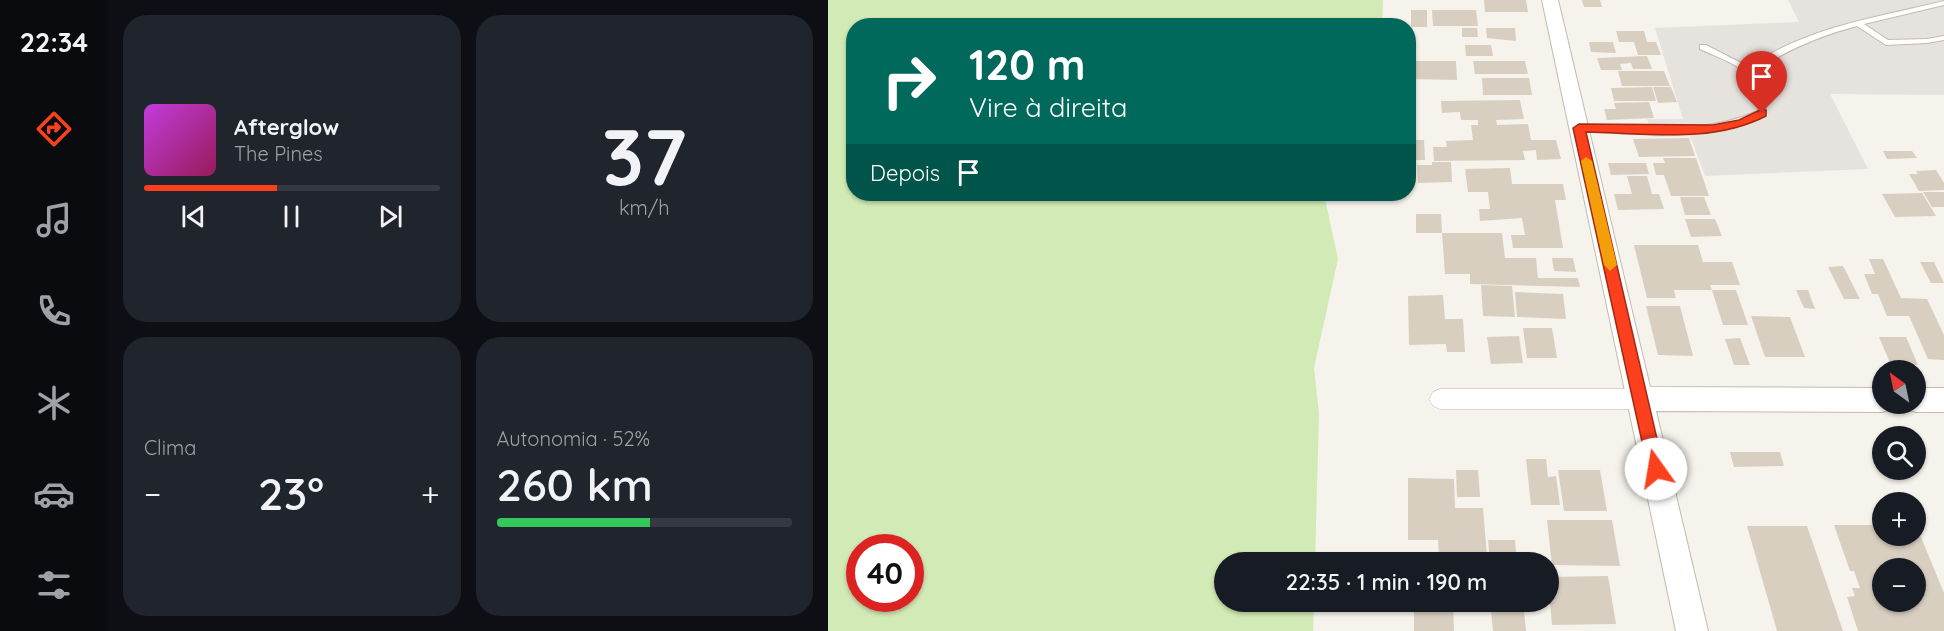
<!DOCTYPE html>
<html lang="pt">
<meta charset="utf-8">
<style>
:root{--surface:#171b24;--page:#20242c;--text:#f1f3f6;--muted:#9ea1a6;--line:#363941;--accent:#fc3f1d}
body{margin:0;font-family:Quicksand,sans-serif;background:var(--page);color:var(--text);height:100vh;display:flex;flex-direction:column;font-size:22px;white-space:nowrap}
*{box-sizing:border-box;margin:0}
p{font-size:20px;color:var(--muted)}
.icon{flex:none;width:33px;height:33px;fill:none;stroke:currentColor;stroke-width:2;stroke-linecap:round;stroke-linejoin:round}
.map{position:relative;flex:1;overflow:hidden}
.details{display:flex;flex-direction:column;gap:15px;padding:15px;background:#0d0f14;width:720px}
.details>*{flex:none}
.top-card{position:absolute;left:18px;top:18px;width:570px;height:183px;border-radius:24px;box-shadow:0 2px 4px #0004;background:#00695c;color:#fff;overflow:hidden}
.needle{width:39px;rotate:327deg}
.fabs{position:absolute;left:1044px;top:360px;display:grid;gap:12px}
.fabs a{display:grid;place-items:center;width:54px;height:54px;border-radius:50%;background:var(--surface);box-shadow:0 2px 4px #0004;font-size:30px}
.speed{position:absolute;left:18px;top:534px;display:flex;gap:12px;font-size:30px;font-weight:700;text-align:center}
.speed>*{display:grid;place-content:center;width:78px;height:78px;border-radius:50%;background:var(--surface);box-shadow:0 2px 4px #0004;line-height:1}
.speed .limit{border:9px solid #d22;background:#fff;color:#111}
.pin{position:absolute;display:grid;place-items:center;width:51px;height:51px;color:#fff;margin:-62px -26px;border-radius:50% 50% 50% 0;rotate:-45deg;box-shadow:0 0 6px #0007}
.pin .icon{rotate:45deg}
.me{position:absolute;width:66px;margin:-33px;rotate:347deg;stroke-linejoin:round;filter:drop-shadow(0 0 4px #0008)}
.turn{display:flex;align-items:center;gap:21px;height:126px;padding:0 24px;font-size:27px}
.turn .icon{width:78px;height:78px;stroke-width:2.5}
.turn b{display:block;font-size:42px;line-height:51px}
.then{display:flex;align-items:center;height:57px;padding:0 24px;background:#0003;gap:12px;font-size:22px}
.big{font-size:45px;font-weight:600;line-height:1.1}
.details .widget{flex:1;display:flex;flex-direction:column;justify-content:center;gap:9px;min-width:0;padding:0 21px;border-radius:24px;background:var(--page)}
.details .dial{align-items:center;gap:0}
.dial b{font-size:78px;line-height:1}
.song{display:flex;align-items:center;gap:18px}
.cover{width:72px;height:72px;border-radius:9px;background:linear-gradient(135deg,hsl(290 70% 55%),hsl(330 70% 35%))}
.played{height:6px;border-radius:3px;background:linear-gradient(90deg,var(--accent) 45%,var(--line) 45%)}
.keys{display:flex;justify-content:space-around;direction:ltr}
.heat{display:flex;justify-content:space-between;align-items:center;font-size:33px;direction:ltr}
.charge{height:9px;border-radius:4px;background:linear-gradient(90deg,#34c759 52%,var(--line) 0)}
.details .tiles{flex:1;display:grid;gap:15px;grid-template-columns:repeat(2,1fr)}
.trip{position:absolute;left:386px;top:552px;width:345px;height:60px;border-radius:30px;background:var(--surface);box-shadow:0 2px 4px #0004;font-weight:600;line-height:60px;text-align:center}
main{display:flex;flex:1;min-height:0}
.tab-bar{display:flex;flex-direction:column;width:108px;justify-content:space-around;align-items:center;background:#090b0e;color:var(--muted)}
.tab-bar .icon{width:42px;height:42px}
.tab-bar .active{color:var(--accent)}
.tab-bar b{font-size:27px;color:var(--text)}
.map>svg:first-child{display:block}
</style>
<main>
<nav class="tab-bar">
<b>22:34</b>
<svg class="icon active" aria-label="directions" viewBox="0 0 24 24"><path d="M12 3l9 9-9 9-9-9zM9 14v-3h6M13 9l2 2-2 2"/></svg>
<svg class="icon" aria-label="music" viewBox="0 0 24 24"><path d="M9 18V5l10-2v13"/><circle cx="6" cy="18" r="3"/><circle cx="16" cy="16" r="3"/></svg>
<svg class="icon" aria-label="phone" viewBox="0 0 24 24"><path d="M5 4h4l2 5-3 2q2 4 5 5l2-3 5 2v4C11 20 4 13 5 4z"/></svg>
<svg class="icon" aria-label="climate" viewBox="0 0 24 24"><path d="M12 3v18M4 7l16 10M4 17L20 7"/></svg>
<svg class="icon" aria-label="car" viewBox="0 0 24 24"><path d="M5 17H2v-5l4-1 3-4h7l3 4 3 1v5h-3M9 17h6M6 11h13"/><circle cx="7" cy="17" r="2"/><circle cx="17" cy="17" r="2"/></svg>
<svg class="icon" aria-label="filters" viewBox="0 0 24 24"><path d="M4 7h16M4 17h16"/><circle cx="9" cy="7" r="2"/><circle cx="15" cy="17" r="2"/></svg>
</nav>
<section class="details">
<div class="tiles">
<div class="widget">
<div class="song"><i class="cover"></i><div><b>Afterglow</b><p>The Pines</p></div></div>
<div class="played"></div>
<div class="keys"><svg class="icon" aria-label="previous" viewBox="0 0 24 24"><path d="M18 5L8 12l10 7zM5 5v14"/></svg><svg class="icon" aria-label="pause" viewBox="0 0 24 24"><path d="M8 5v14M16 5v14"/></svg><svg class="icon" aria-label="next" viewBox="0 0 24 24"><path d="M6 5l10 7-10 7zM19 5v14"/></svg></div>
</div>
<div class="widget dial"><b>37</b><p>km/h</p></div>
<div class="widget"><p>Clima</p>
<div class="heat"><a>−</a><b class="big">23°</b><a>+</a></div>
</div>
<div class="widget"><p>Autonomia · 52%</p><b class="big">260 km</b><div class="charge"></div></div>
</div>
</section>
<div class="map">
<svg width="1116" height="631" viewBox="0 0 1116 631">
<rect width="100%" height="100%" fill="#f6f3ec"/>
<polygon fill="#e6e2dd" points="960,0 1116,0 1116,95 1002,94 1040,169 877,176 862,136 825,137 819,119 855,119 827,28 971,22"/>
<path fill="#d2eab5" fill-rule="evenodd" d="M0 0H555L554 25 26 26V194H496L510 259 486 368 491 414 487 562H396V602H486L485 631H0ZM32 548H82V598H32Z"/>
<g fill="#d8cfc1" fill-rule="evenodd">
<polygon points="656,0 698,0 700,12 657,12"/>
<polygon points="754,0 772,0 774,7 756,7"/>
<rect x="583" y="10" width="16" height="17"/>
<polygon points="604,10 648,10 650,26 605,26"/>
<polygon points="634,28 649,28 650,37 634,37"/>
<polygon points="658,28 687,28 688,41 659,38"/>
<polygon points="788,31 816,31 819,42 828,42 833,55 810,55 806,42 791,42"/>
<polygon points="761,42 785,42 788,53 763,52"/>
<polygon points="637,45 663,45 665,56 638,56"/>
<polygon points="819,56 824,69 805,69 803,63 792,64 794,70 773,70 769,58"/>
<polygon points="583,61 628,61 629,80 583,79"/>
<polygon points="645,61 697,61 700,74 647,74"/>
<polygon points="790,71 836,71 842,86 794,86"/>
<polygon points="654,78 701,78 704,95 655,95"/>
<polygon points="824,87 828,101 786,101 783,88"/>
<polygon points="825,87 843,87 849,102 830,103"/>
<polygon points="692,100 696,119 668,120 669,125 700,124 703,140 728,140 733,159 709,160 708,150 695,151 697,160 606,161 605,147 619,147 618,141 645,140 643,125 650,125 650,120 633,120 632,112 614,113 613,101"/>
<polygon points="821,102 826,118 779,120 776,109 788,109 786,103"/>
<polygon points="861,138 867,156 811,157 805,139"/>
<polygon points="580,140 596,140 597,160 581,160"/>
<polygon points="1055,151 1084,151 1089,158 1059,159"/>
<polygon points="835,158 868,158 881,196 843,196 836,175 828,175 825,163 837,163"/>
<polygon points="604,162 623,162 624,182 590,183 589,165 604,165"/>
<polygon points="780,163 818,163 821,174 783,175"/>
<polygon points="682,168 684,184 735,184 738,200 727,200 735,248 685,248 683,235 697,235 694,218 652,221 651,209 662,209 660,192 640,192 637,169"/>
<polygon points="1108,170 1116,183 1116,190 1091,191 1081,174 1090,174 1088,171"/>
<polygon points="799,176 819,176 824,194 831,194 836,209 790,210 786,194 804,194"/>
<polygon points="1095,192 1116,192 1116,207 1104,207"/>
<polygon points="1094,193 1108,216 1067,217 1054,194"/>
<polygon points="852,197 876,197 883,215 857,215"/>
<polygon points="588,214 613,214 614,233 588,233"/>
<polygon points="857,219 887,219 894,236 863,237"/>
<polygon points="614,233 674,233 677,258 708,258 710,278 750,278 752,287 642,284 642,274 617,274"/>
<polygon points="806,245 870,245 875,262 904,262 912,285 882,285 884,290 846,290 848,298 819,298"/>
<polygon points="724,258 745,258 748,272 726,271"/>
<polygon points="1041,259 1055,259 1073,298 1099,299 1116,335 1116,360 1100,359 1081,316 1059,316 1050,294 1044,294 1036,274 1047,274"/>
<polygon points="1092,262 1106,262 1116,283 1103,283"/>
<polygon points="1015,266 1032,299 1016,299 1000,267"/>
<polygon points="653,285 684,286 687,317 655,316"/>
<polygon points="884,290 908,290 920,325 895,325"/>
<polygon points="968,290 980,290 987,309 976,308"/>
<polygon points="687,292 735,294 738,319 689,317"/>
<polygon points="615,295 617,319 635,319 637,352 619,352 618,344 581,345 580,296"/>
<polygon points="818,306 852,306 865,356 830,355"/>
<polygon points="923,316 962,317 977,357 937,357"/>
<polygon points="695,328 724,328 729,358 699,358"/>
<polygon points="691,336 695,363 663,364 659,337"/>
<polygon points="1051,337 1078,337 1090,365 1063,365"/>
<polygon points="912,338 922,365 906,365 897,339"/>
<polygon points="902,452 952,452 956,466 906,467"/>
<polygon points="698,459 718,459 720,477 728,476 732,505 703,505"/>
<polygon points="628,470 650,470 652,497 629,497"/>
<polygon points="730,470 772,470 779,511 736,511"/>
<polygon points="580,478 626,479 627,508 655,508 659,556 611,556 610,540 580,540"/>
<polygon points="719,520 784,520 792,566 724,565"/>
<path d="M1006 525H1054V536H1088V525L1116 593V631H1030L1019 597 1027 596 1024 588H1032L1026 571H1022ZM1054 568H1088V602H1054Z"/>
<polygon points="919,526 979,526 1015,631 949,631"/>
<polygon points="660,540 687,540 689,562 662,562"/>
<polygon points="780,576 788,624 724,625 720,577"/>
<polygon points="586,602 625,602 626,631 586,631"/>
<polygon points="662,602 695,602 698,631 665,631"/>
</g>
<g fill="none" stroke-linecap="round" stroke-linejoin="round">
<defs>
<path id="service" d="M1116 1V5L1036 24 1060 40 1099 39 1116 36V40L1099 43 1058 45 1029 26C991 36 958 50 926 72 937 84 938 97 938 113L937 115C874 142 817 134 751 131L747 128 751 125C812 127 872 136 930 111 930 68 906 65 872 49V45H878L921 67C981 26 1048 18 1116 1Z"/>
<polygon id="minor" points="612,389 812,389 819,392 823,399 819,406 812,409 612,409 605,406 601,399 605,392"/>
<g id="tertiary">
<polygon points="714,0 730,0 822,387 1054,388 1054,404 1065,404 1063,409 1054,412 828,411 880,631 848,631"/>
<polygon points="1088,388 1116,388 1116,412 1088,412 1079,409 1077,404 1088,404"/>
</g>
</defs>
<use href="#service" stroke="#c2bbae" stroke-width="2"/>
<use href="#minor" stroke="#c2bbae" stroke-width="1"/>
<use href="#tertiary" stroke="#c2bbae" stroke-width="2"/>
<use href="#service" fill="#fff" fill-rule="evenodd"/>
<use href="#minor" fill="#fff" fill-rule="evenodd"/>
<use href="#tertiary" fill="#fff" fill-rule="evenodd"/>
</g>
<path fill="#fc3f1d" stroke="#a42913" stroke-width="1.5" d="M934 109 938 110V116C884 144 817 133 758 132L836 469 833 474 828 477 822 474 820 469 745 128 751 124 885 125 911 120Z"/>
<polygon fill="#f59e0b" points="758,157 764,161 789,265 782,271 776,265 753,161"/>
</svg>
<div class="fabs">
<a><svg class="needle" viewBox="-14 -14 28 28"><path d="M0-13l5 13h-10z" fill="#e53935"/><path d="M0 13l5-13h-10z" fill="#9ea1a6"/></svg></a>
<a><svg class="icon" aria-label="search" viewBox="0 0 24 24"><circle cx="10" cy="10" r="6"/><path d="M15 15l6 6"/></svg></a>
<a>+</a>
<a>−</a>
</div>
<div class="speed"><div class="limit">40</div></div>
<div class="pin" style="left:934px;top:113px;background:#d93025"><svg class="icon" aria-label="arrive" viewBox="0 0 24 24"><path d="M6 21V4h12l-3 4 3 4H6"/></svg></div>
<svg class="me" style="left:828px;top:469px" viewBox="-20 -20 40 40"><circle r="19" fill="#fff"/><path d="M0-13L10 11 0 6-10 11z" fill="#fc3f1d"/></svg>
<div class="trip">22:35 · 1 min · 190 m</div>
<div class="top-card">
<div class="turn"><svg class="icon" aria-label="right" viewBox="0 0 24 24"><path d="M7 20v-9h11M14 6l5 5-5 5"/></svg><div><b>120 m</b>Vire à direita</div></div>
<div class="then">Depois<svg class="icon" aria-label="arrive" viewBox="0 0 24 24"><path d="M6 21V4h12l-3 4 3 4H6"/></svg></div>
</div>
</div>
</main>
